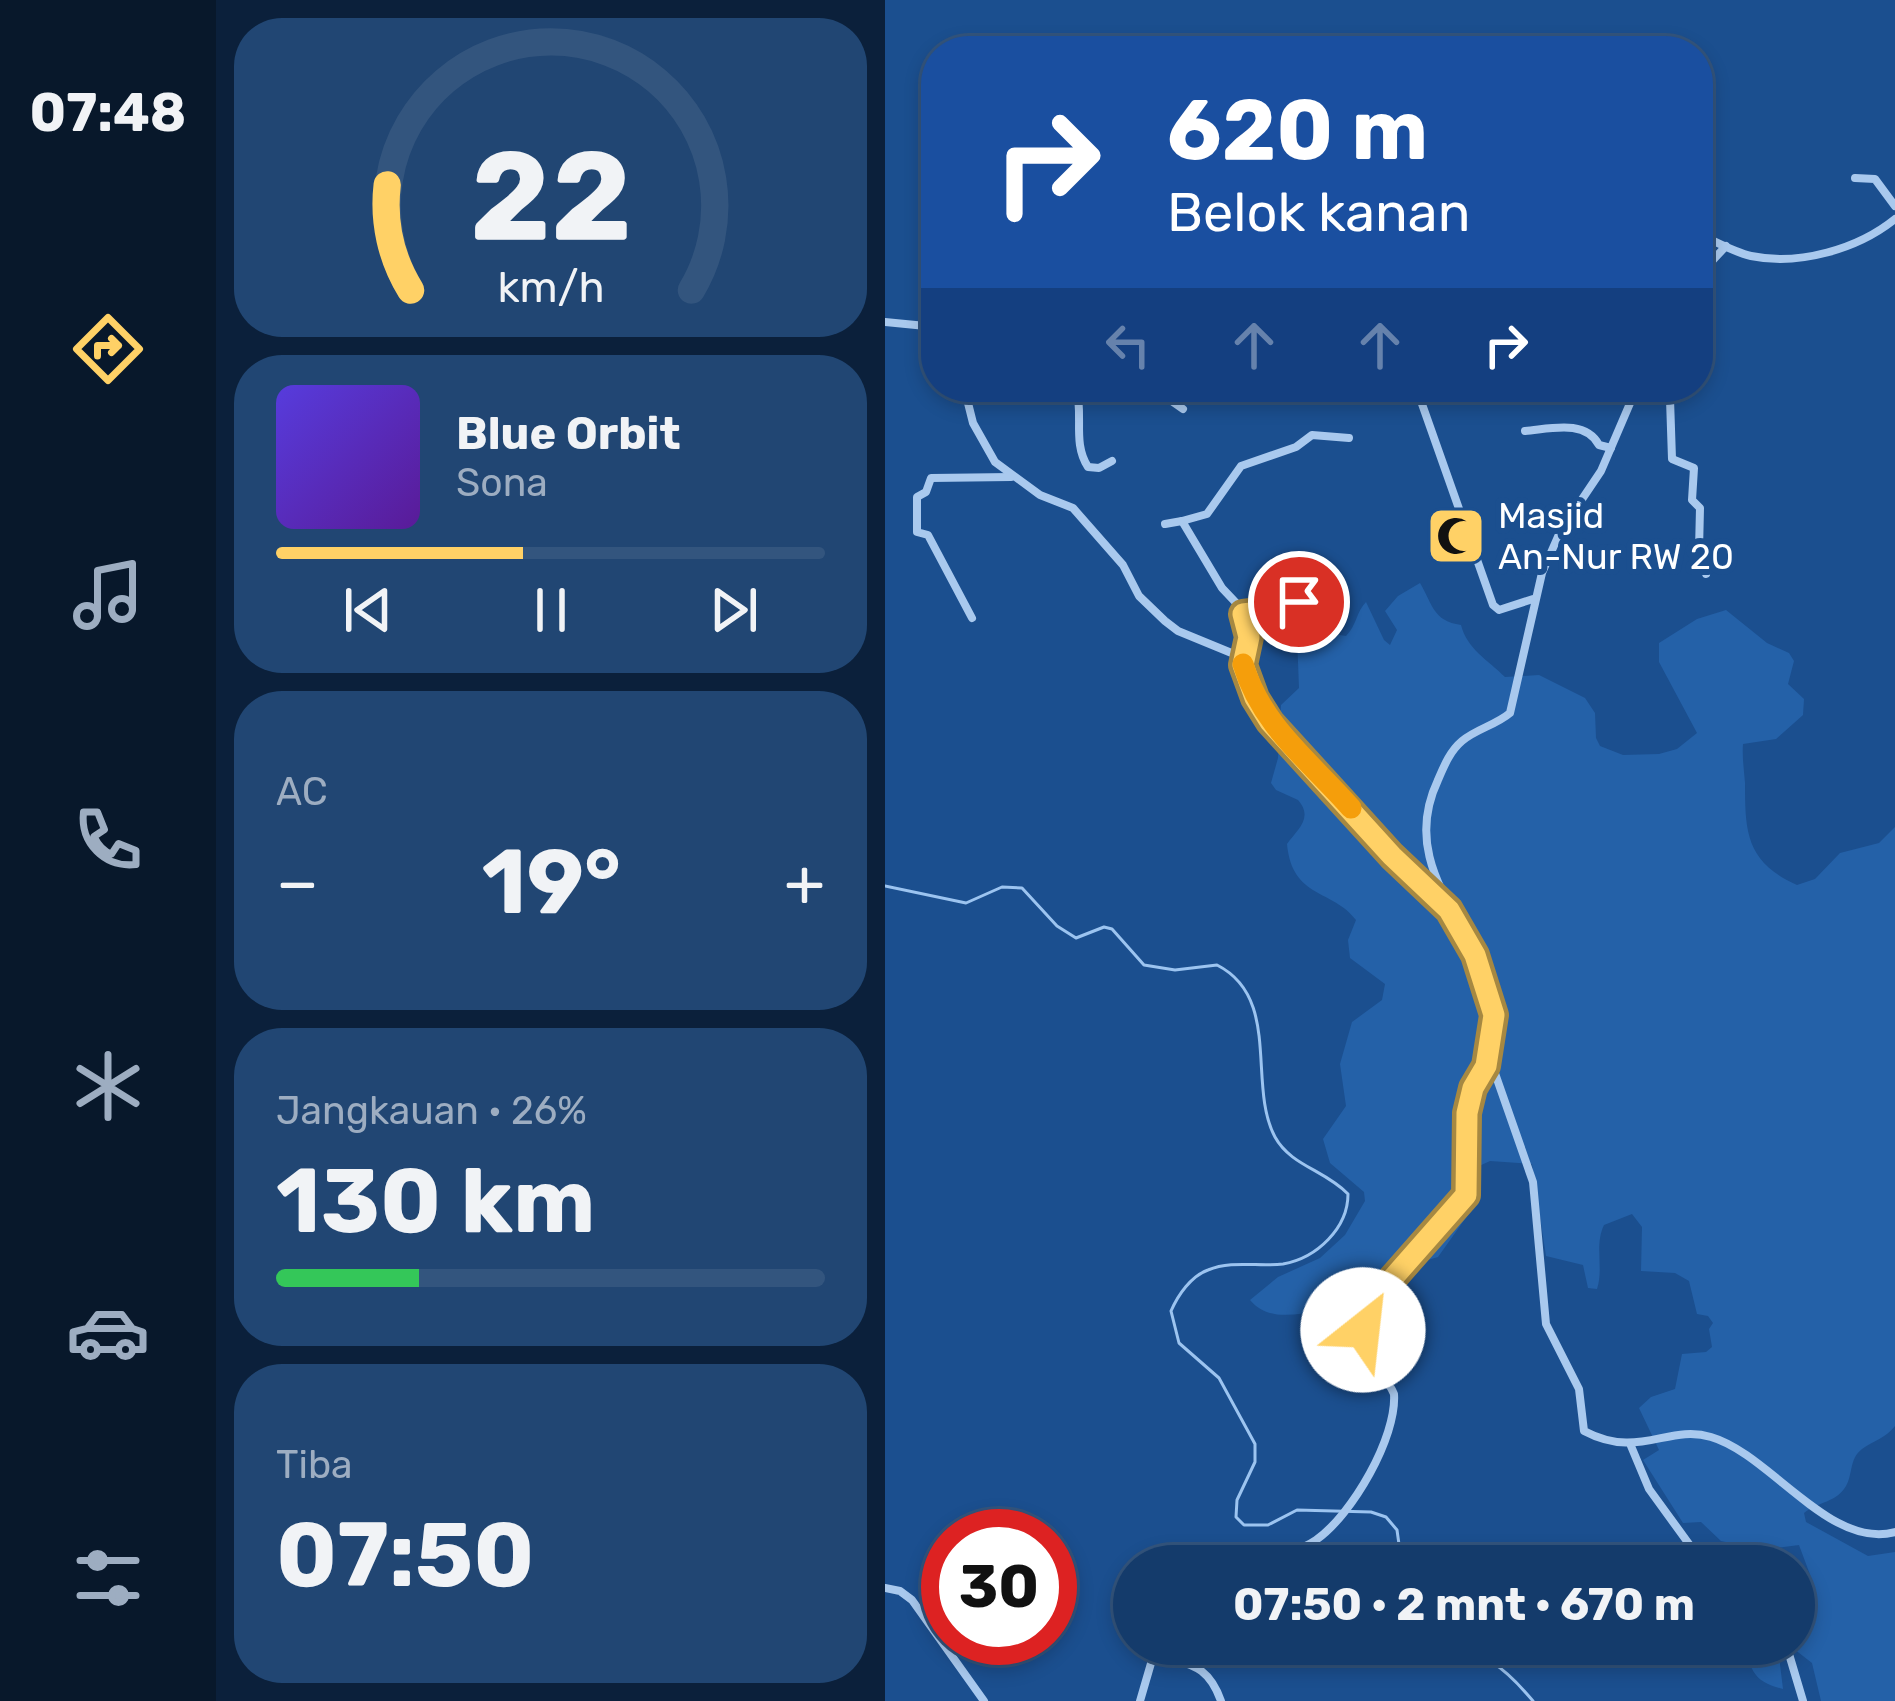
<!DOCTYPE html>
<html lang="id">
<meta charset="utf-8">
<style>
:root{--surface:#143b6b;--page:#214673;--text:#f1f3f6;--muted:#9dadc1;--line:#33557e;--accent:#ffd166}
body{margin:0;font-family:Rubik,sans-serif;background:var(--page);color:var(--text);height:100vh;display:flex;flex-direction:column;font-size:45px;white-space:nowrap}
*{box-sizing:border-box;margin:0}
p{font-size:39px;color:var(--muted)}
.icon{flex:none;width:66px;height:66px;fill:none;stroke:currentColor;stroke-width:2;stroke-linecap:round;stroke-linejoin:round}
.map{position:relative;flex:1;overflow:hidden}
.sheet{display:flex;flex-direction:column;gap:18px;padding:18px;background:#0b203b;width:669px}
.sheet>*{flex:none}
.hud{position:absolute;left:36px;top:36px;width:792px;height:366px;border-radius:48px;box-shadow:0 6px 18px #0003,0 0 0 3px var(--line);background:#1a4fa0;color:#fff;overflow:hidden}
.speed{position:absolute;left:36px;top:1509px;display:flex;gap:24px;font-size:60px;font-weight:700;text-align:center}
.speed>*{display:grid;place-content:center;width:156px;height:156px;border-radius:50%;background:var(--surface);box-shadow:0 6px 18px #0003,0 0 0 3px var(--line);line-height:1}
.speed .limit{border:18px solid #d22;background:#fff;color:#111}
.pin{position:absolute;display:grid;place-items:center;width:102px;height:102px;color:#fff;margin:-51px;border:6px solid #fff;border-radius:50%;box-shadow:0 3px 12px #0007}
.me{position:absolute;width:132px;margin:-66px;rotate:29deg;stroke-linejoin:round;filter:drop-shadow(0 0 9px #0008)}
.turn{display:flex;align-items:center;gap:42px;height:252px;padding:0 48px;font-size:54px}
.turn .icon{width:156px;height:156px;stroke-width:2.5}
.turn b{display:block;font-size:84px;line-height:102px}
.lanes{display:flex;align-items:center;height:114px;padding:0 48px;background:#0003;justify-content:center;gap:60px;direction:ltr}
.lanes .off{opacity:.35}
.big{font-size:90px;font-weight:700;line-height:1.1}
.sheet .tile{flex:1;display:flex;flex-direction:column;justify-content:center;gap:18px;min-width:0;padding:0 42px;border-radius:48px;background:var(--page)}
.sheet .dial{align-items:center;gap:0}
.dial svg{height:312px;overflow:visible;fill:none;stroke:var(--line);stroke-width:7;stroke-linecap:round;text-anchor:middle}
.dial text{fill:var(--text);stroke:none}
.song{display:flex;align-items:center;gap:36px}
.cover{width:144px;height:144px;border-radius:18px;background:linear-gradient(135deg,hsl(250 70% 55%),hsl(270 70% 35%))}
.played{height:12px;border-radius:6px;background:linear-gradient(90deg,var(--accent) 45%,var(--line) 45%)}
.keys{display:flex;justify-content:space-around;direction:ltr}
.heat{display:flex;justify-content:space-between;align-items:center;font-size:66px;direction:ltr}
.charge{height:18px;border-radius:9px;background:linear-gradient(90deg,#34c759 26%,var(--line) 0)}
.trip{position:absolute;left:228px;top:1545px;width:702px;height:120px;border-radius:60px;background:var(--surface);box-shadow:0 6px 18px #0003,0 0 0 3px var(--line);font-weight:700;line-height:120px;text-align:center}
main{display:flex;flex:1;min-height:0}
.tabs{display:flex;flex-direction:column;width:216px;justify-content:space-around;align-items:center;background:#08182b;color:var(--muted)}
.tabs .icon{width:84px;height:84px}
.tabs .active{color:var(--accent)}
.tabs b{font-size:54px;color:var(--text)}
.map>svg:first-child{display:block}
</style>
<main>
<nav class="tabs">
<b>07:48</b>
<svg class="icon active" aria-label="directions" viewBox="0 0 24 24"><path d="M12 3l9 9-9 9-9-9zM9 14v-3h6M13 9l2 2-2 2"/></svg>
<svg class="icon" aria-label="music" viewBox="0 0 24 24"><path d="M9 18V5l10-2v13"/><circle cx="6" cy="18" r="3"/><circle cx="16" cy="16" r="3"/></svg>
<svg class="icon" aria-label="phone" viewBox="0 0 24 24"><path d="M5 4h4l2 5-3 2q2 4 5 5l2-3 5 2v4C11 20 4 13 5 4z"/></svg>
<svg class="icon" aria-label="climate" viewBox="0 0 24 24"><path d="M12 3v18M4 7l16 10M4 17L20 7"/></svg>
<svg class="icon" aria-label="car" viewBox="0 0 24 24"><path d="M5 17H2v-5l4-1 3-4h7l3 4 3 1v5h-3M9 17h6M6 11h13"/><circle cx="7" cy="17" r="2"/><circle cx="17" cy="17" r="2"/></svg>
<svg class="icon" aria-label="filters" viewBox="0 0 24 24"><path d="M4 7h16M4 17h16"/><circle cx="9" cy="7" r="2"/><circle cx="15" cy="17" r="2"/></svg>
</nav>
<section class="sheet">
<div class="tile dial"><svg viewBox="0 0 100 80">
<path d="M14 69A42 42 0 1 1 86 69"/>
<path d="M14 69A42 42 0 0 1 8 42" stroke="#ffd166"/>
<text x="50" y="56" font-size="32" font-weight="700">22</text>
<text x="50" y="72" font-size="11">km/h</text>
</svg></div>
<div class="tile">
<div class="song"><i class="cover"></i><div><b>Blue Orbit</b><p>Sona</p></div></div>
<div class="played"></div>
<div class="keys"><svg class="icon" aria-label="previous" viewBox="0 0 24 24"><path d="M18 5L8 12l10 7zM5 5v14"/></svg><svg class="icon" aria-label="pause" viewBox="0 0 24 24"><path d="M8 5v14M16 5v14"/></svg><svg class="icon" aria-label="next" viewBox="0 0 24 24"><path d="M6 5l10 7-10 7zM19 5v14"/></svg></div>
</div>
<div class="tile"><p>AC</p>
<div class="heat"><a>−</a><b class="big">19°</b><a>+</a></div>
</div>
<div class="tile"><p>Jangkauan · 26%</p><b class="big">130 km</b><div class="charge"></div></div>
<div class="tile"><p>Tiba</p><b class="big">07:50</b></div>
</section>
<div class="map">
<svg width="1010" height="1701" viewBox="0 0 1010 1701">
<rect width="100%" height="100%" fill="#1b4f8f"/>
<path fill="#2461a8" d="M535 583C548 605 548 621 576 625 582 649 603 660 620 677L654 675 700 698 710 713 711 738 715 746 738 755 774 754 792 749 812 733 774 662V643L812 619 841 610 882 643 904 653 909 661 903 684 919 699 918 715 891 739 858 744C857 757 859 770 860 783 860 832 861 862 912 885L930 879 955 853 994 843 1010 827V1426C1000 1439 989 1440 977 1449 964 1459 968 1474 961 1486 952 1502 933 1502 919 1513L921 1522 983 1556 1010 1552V1701H936L927 1663 909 1649 894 1656 898 1689C867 1681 869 1672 856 1644H909V1601L927 1580 914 1545 877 1550 836 1541 816 1522 798 1523 758 1460 774 1450 754 1408 766 1397 790 1389 797 1354 821 1352 827 1347 824 1329 828 1323 823 1316 812 1314 804 1281 790 1273 756 1271 757 1227 747 1214 719 1225C709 1246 719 1268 712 1289L703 1288 698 1265 661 1256 647 1164 605 1161 592 1167 585 1212 553 1257 508 1270 481 1314 470 1324C464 1321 459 1316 452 1314 423 1306 389 1328 365 1300L393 1277 435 1258 460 1235 480 1201 479 1192 445 1163 438 1139 461 1106 455 1064 467 1022 497 1000 500 984 465 958 463 940 471 920C448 889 407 899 402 844 412 830 429 818 413 800L391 790 386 783 393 758 396 705 414 688 412 636 429 631 461 636C472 625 471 612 481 602L499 640 505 645 512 630 500 611 513 596Z"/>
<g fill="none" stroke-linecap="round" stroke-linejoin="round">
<g stroke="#9cc4f0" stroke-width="3">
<path d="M0 886 81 903 117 887 137 888 172 926 191 938 219 927 227 929 259 965 290 970 332 965C397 998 362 1085 390 1137 406 1166 440 1170 463 1194 463 1228 432 1258 398 1264 373 1267 347 1260 323 1270 306 1276 293 1295 286 1311L294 1343 334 1378 370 1444V1462L352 1500 351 1517 359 1525H383L412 1510 486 1512 501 1517 512 1530 517 1566"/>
<path d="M553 1644C600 1653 617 1664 648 1701"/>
</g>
<g stroke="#a9c9ee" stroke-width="8">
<polyline points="970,178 990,179 1010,206"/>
<path d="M813 234C830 241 848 252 866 256 914 266 973 249 1010 219"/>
<polyline points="813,276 841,246"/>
<polyline points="0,322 51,327"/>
<polyline points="79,387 88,423 110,462 155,495 188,508 238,565 254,596 280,621 293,631 349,654 385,722 507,856 560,906"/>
<path d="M191 387C199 414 187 443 203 467L214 468 227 461"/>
<polyline points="284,387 288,402 298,409"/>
<polyline points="531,387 608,605 614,610 648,599"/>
<polyline points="752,390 785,399 787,459 809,468 807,500 815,508 814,550 821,574"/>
<path d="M640 431C665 429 700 419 714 445L726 448"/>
<polyline points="280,524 297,521"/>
<polyline points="358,613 382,611 388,602 417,602"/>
<polyline points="87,618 43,535 32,532 32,497 41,492 46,478 126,477"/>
<polyline points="358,663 364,637 355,607 337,588 297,521 322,514 356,466 411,447 427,435 464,438"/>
<path d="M605 1059 648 1182 661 1324 694 1389 699 1431C754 1460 783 1424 826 1437 885 1454 945 1550 1010 1532"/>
<polyline points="746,1446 764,1489 820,1566"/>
<path d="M295 1566C320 1558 344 1566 370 1561 389 1558 415 1551 431 1540 467 1515 512 1437 509 1394 500 1373 482 1362 479 1337 474 1298 561 1229 581 1195 584 1165 577 1131 583 1102 586 1089 594 1080 599 1069 603 1061 609 1023 609 1014 601 929 509 873 553 780 559 766 565 751 577 741 591 729 611 725 625 713L657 573 675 532 716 471 752 387"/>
<polyline points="0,1588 15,1591 27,1600 99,1701"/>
<polyline points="249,1610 249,1634"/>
<path d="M258 1644C289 1669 319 1652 336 1701"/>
<polyline points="901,1644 918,1701"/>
<polyline points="255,1701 269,1653"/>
</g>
</g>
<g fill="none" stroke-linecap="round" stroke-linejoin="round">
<defs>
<polyline id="route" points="414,602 390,601 382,611 358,614 364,637 358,665 370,698 385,722 507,856 564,910 590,955 609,1015 601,1066 588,1088 582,1113 581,1195 507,1279 478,1330"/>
</defs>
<use href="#route" stroke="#a68842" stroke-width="30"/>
<use href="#route" stroke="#ffd166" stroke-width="21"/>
<path stroke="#f59e0b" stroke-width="21" d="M358 664C377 727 425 761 466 808"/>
</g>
<defs>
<symbol id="mosque-square" viewBox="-11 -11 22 22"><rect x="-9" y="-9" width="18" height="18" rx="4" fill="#ffd166" stroke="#1b4f8f"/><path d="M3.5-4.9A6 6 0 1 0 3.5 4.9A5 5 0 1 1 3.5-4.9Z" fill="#111"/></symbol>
</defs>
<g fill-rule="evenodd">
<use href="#mosque-square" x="538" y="503" width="66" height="66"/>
</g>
<g text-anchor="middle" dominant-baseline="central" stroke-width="12" stroke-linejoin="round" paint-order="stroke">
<g font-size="36" fill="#fff" stroke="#1b4f8f" text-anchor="start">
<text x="613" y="515">Masjid<tspan x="613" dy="41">An-Nur RW 20</tspan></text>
</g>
</g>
</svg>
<div class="speed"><div class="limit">30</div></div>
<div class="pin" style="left:414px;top:602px;background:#d93025"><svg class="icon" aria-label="arrive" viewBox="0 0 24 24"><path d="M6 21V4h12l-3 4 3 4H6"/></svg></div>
<svg class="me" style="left:478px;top:1330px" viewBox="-20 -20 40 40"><circle r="19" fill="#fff"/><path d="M0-13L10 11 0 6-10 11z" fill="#ffd166"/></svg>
<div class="trip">07:50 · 2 mnt · 670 m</div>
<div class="hud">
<div class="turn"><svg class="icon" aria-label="right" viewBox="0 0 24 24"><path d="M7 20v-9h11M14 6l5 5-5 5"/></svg><div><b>620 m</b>Belok kanan</div></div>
<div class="lanes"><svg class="icon off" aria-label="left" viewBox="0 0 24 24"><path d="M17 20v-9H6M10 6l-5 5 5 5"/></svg><svg class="icon off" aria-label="ahead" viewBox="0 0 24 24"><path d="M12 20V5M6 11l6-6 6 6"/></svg><svg class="icon off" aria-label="ahead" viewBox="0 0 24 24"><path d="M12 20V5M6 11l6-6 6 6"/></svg><svg class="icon" aria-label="right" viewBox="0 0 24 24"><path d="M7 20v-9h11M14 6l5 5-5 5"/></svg></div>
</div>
</div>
</main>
